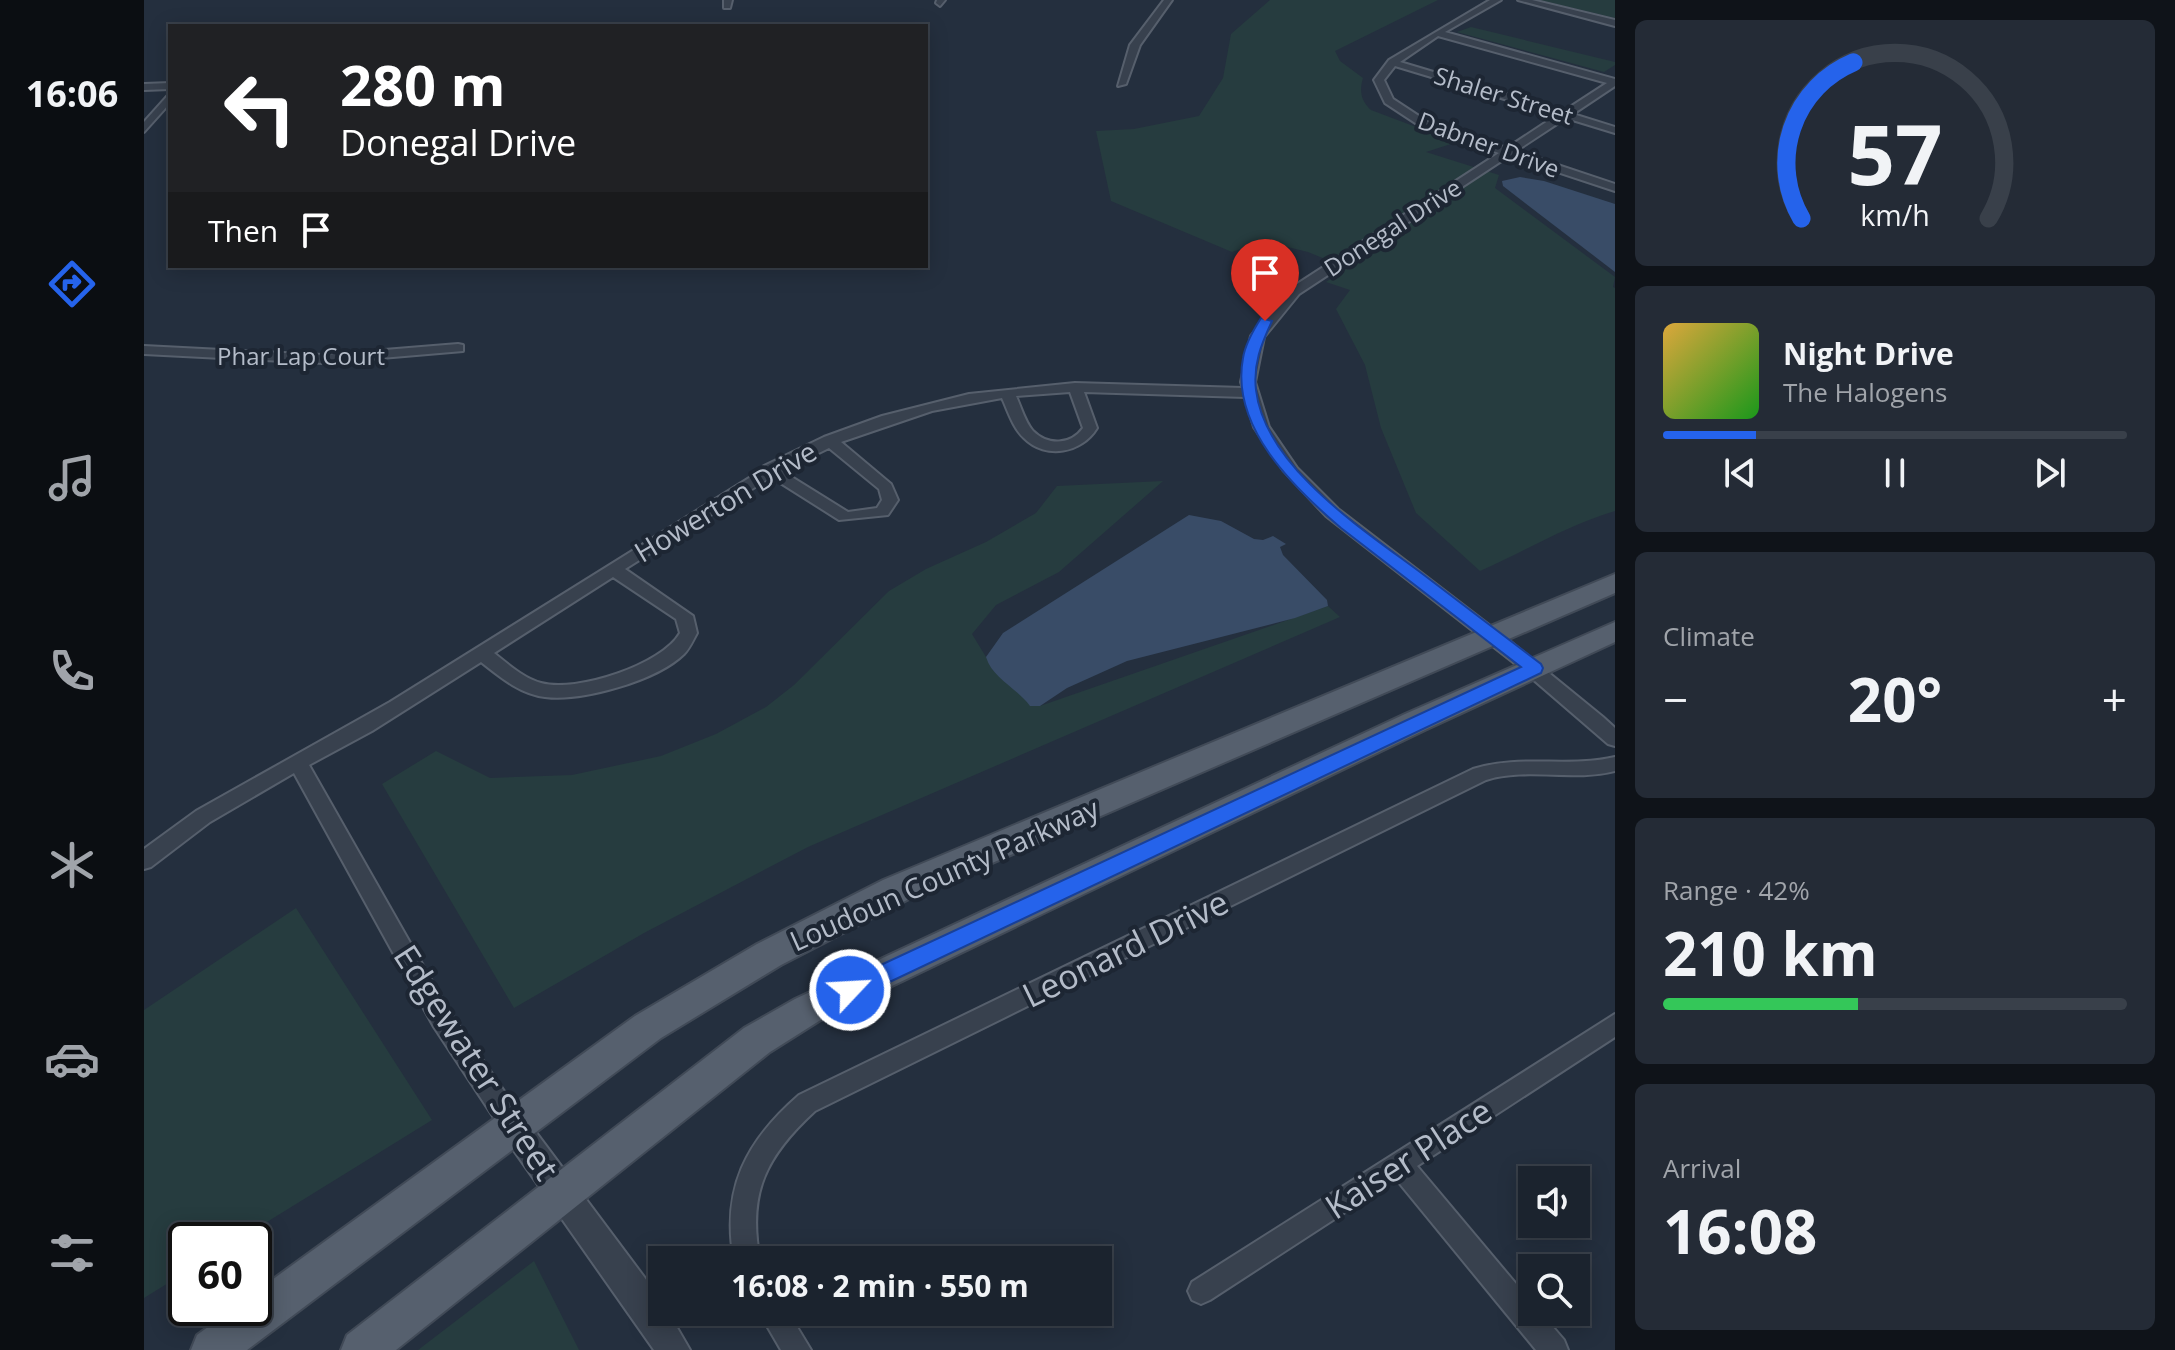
<!DOCTYPE html>
<meta charset="utf-8">
<style>
:root{--surface:#1b232e;--page:#242b36;--text:#f1f3f6;--muted:#a0a4aa;--line:#39404a;--accent:#2563eb}
body{margin:0;font-family:"Open Sans",sans-serif;background:var(--page);color:var(--text);height:100vh;display:flex;flex-direction:column;font-size:30px;white-space:nowrap}
*{box-sizing:border-box;margin:0}
p{font-size:26px;color:var(--muted)}
.icon{flex:none;width:44px;height:44px;fill:none;stroke:currentColor;stroke-width:2;stroke-linecap:round;stroke-linejoin:round}
.map{position:relative;flex:1;overflow:hidden}
.sheet{display:flex;flex-direction:column;gap:20px;padding:20px;background:#0f1319;width:560px}
.sheet>*{flex:none}
.top-card{position:absolute;left:24px;top:24px;width:760px;height:244px;border-radius:0px;box-shadow:0 4px 20px #0003,0 0 0 2px var(--line);background:#202124;color:#fff;overflow:hidden}
.controls{position:absolute;left:1374px;top:1166px;display:grid;gap:16px}
.controls a{display:grid;place-items:center;width:72px;height:72px;border-radius:0px;background:var(--surface);box-shadow:0 4px 20px #0003,0 0 0 2px var(--line);font-size:40px}
.speed{position:absolute;left:24px;top:1222px;display:flex;gap:16px;font-size:40px;font-weight:700;text-align:center}
.speed>*{display:grid;place-content:center;width:104px;height:104px;border-radius:50%;background:var(--surface);box-shadow:0 4px 20px #0003,0 0 0 2px var(--line);line-height:1}
.speed .limit{border:4px solid #111;border-radius:12px;background:#fff;color:#111}
.pin{position:absolute;display:grid;place-items:center;width:68px;height:68px;color:#fff;margin:-82px -34px;border-radius:50% 50% 50% 0;rotate:-45deg;box-shadow:0 0 8px #0007}
.pin .icon{rotate:45deg}
.me{position:absolute;width:88px;margin:-44px;rotate:65deg;stroke-linejoin:round;filter:drop-shadow(0 0 6px #0008)}
.turn{display:flex;align-items:center;gap:28px;height:168px;padding:0 40px;font-size:36px}
.turn .icon{width:104px;height:104px;stroke-width:2.5}
.turn b{display:block;font-size:56px;line-height:68px}
.then{display:flex;align-items:center;height:76px;padding:0 40px;background:#0003;gap:16px;font-size:30px}
.big{font-size:60px;font-weight:700;line-height:1.1}
.sheet .widget{flex:1;display:flex;flex-direction:column;justify-content:center;gap:12px;min-width:0;padding:0 28px;border-radius:12px;background:var(--page)}
.sheet .dial{align-items:center;gap:0}
.dial svg{height:208px;overflow:visible;fill:none;stroke:var(--line);stroke-width:7;stroke-linecap:round;text-anchor:middle}
.dial text{fill:var(--text);stroke:none}
.song{display:flex;align-items:center;gap:24px}
.cover{width:96px;height:96px;border-radius:12px;background:linear-gradient(135deg,hsl(40 70% 55%),hsl(120 70% 35%))}
.played{height:8px;border-radius:4px;background:linear-gradient(90deg,var(--accent) 20%,var(--line) 20%)}
.keys{display:flex;justify-content:space-around;direction:ltr}
.heat{display:flex;justify-content:space-between;align-items:center;font-size:44px;direction:ltr}
.charge{height:12px;border-radius:6px;background:linear-gradient(90deg,#34c759 42%,var(--line) 0)}
.trip{position:absolute;left:504px;top:1246px;width:464px;height:80px;border-radius:0px;background:var(--surface);box-shadow:0 4px 20px #0003,0 0 0 2px var(--line);font-weight:700;line-height:80px;text-align:center}
main{display:flex;flex:1;min-height:0}
.dock{display:flex;flex-direction:column;width:144px;justify-content:space-around;align-items:center;background:#0b0e12;color:var(--muted)}
.dock .icon{width:56px;height:56px}
.dock .selected{color:var(--accent)}
.dock b{font-size:36px;color:var(--text)}
.map>svg:first-child{display:block}
</style>
<main>
<nav class="dock">
<b>16:06</b>
<svg class="icon selected" aria-label="directions" viewBox="0 0 24 24"><path d="M12 3l9 9-9 9-9-9zM9 14v-3h6M13 9l2 2-2 2"/></svg>
<svg class="icon" aria-label="music" viewBox="0 0 24 24"><path d="M9 18V5l10-2v13"/><circle cx="6" cy="18" r="3"/><circle cx="16" cy="16" r="3"/></svg>
<svg class="icon" aria-label="phone" viewBox="0 0 24 24"><path d="M5 4h4l2 5-3 2q2 4 5 5l2-3 5 2v4C11 20 4 13 5 4z"/></svg>
<svg class="icon" aria-label="climate" viewBox="0 0 24 24"><path d="M12 3v18M4 7l16 10M4 17L20 7"/></svg>
<svg class="icon" aria-label="car" viewBox="0 0 24 24"><path d="M5 17H2v-5l4-1 3-4h7l3 4 3 1v5h-3M9 17h6M6 11h13"/><circle cx="7" cy="17" r="2"/><circle cx="17" cy="17" r="2"/></svg>
<svg class="icon" aria-label="filters" viewBox="0 0 24 24"><path d="M4 7h16M4 17h16"/><circle cx="9" cy="7" r="2"/><circle cx="15" cy="17" r="2"/></svg>
</nav>
<div class="map">
<svg width="1471" height="1350" viewBox="0 0 1471 1350">
<rect width="100%" height="100%" fill="#242f3e"/>
<g fill="#263c3f">
<path d="M1126 0H1294L1191 51 1196 61 1219 78C1215 91 1217 101 1227 110L1280 130 1314 136 1310 143 1282 152 1355 175 1351 188 1471 277 1469 287 1471 288V511C1424 525 1381 551 1336 571L1272 513 1237 428 1221 365 1192 309 1206 290 1182 282 1203 268 1164 252 1119 241 1088 252 967 201 952 131 990 129 1055 116 1079 78 1087 34Z"/>
<polygon points="1395,0 1471,0 1471,18"/>
<polygon points="1327,27 1471,62 1471,65 1460,72 1313,32"/>
<polygon points="1019,481 915,572 852,605 828,634 842,657 896,706 1184,606 1196,617 664,847 500,933 370,1008 238,784 292,751 346,778 428,775 517,756 572,734 622,707 650,685 745,591 782,569 842,542 892,513 913,486"/>
<polygon points="152,908 288,1120 94,1240 42,1240 42,1272 0,1298 0,1010"/>
<polygon points="390,1261 435,1350 274,1350"/>
</g>
<g fill="#394c67">
<polygon points="1376,177 1400,181 1471,204 1471,272 1359,186 1358,181"/>
<path d="M1045 515 1077 521 1110 539 1119 540 1129 536 1142 544 1136 547 1139 555 1183 600 1184 606 1151 618 983 661 923 688 896 706H886C873 688 848 678 842 657L859 633Z"/>
</g>
<g fill="none" stroke-linecap="round" stroke-linejoin="round">
<defs>
<g id="minor">
<polygon points="580,0 588,0 586,8 580,8"/>
<polygon points="793,0 801,0 796,6 792,3"/>
<polygon points="1020,0 1028,0 996,45 982,84 974,86 986,45"/>
<path d="M1346 0H1357L1301 32 1471 79V86L1429 114 1471 127V133L1422 118 1372 151 1471 184V191L1365 156 1155 294 1120 337 1111 382 1125 427 1153 468 1194 509 1362 638 1459 717 1471 728V746L1464 744 1369 662 1182 516 1140 471 1110 427 1101 397 940 392 953 428C938 453 902 460 880 438 869 428 864 411 858 398L788 411 697 442 747 484 754 500 744 515 695 520 627 477 481 569 549 616 553 633C549 640 546 648 540 654 514 680 438 702 401 697 376 694 356 677 337 662L228 731 165 765 306 1013 378 1117 381 1125 378 1133 369 1137 360 1133 290 1027 150 773 66 822 7 867 0 869V849L52 811 246 702 618 470 620 466 680 437 738 416 825 394 931 383 1099 388 1097 382 1107 336 1147 288 1355 153 1276 126 1241 103 1230 80 1245 60ZM1294 36 1463 83 1420 111 1256 62ZM1251 66 1413 115 1363 148 1284 122 1249 99 1240 80ZM926 392 939 428C927 445 904 446 889 431 881 422 877 407 872 396ZM685 448 735 489 738 500 733 508 704 512 638 471ZM469 577 532 619 536 633C518 665 432 693 397 683 379 678 364 664 350 653Z"/>
<polygon points="1374,0 1388,0 1471,20 1471,26"/>
<polygon points="26,83 26,89 0,90 0,84"/>
<polygon points="26,93 26,103 0,132 0,122"/>
<polygon points="314,344 319,345 319,351 179,363 0,354 0,346 179,355"/>
<path d="M1471 757V771C1428 782 1384 767 1342 780L671 1111C622 1156 603 1193 616 1260H590C577 1189 602 1141 655 1095L1329 769C1376 754 1423 768 1471 757Z"/>
<polygon points="1471,1014 1471,1037 1273,1166 1388,1303 1388,1312 1396,1312 1420,1340 1424,1350 1392,1350 1252,1179 1066,1300 1057,1304 1048,1300 1044,1291 1048,1282"/>
<polygon points="615,1312 644,1312 667,1350 637,1350"/>
</g>
<polygon id="tertiary" points="369,1111 379,1115 518,1301 518,1312 524,1312 546,1350 510,1350 359,1135 354,1125 359,1115"/>
<g id="primary">
<polygon points="1471,574 1471,593 763,900 637,965 517,1038 103,1350 47,1350 53,1335 90,1308 110,1308 110,1293 491,1016 613,944 739,880"/>
<polygon points="1471,622 1471,642 1281,730 675,1021 626,1052 252,1350 197,1350 203,1335 600,1028 651,999 1261,714"/>
</g>
</defs>
<use href="#minor" stroke="#565f6c" stroke-width="4"/>
<use href="#tertiary" stroke="#565f6c" stroke-width="4"/>
<use href="#primary" stroke="#414a57" stroke-width="4"/>
<use href="#minor" fill="#38414e" fill-rule="evenodd"/>
<use href="#tertiary" fill="#38414e" fill-rule="evenodd"/>
<use href="#primary" fill="#56606e" fill-rule="evenodd"/>
</g>
<path fill="#2563eb" stroke="#184099" stroke-width="2" d="M1117 318 1128 321C1117 345 1109 364 1112 390 1121 468 1223 532 1280 575 1319 605 1358 634 1397 664L1399 668 1397 673 714 997 706 1000 698 997 695 990 698 983 1377 667 1197 528C1150 488 1086 427 1099 358 1101 345 1110 329 1117 318Z"/>
<g text-anchor="middle" dominant-baseline="central" stroke-width="8" stroke-linejoin="round" paint-order="stroke">
<g font-size="24" fill="#b4bcc9" stroke="#1d2633">
<text transform="translate(1360 95) rotate(17)">Shaler Street</text>
<text transform="translate(1345 144) rotate(20)">Dabner Drive</text>
<text transform="translate(1248 227) rotate(-33)">Donegal Drive</text>
<text x="157" y="355">Phar Lap Court</text>
</g>
<g font-size="28" fill="#b4bcc9" stroke="#1d2633">
<text transform="translate(581 501) rotate(-31)">Howerton Drive</text>
<text transform="translate(800 874) rotate(-24)">Loudoun County Parkway</text>
</g>
<g font-size="34" fill="#b4bcc9" stroke="#1d2633">
<text transform="translate(981 948) rotate(-26)">Leonard Drive</text>
<text transform="translate(333 1062) rotate(57)">Edgewater Street</text>
<text transform="translate(1264 1158) rotate(-33)">Kaiser Place</text>
</g>
</g>
</svg>
<div class="controls">
<a><svg class="icon" aria-label="sound" viewBox="0 0 24 24"><path d="M4 9h4l5-4v14l-5-4H4zM17 9q2 3 0 6"/></svg></a>
<a><svg class="icon" aria-label="search" viewBox="0 0 24 24"><circle cx="10" cy="10" r="6"/><path d="M15 15l6 6"/></svg></a>
</div>
<div class="speed"><div class="limit">60</div></div>
<div class="pin" style="left:1121px;top:321px;background:#d93025"><svg class="icon" aria-label="arrive" viewBox="0 0 24 24"><path d="M6 21V4h12l-3 4 3 4H6"/></svg></div>
<svg class="me" style="left:706px;top:990px" viewBox="-20 -20 40 40"><circle r="17" fill="#2563eb" stroke="#fff" stroke-width="3"/><path d="M0-11L8 9 0 5-8 9z" fill="#fff"/></svg>
<div class="trip">16:08 · 2 min · 550 m</div>
<div class="top-card">
<div class="turn"><svg class="icon" aria-label="left" viewBox="0 0 24 24"><path d="M17 20v-9H6M10 6l-5 5 5 5"/></svg><div><b>280 m</b>Donegal Drive</div></div>
<div class="then">Then<svg class="icon" aria-label="arrive" viewBox="0 0 24 24"><path d="M6 21V4h12l-3 4 3 4H6"/></svg></div>
</div>
</div>
<section class="sheet">
<div class="widget dial"><svg viewBox="0 0 100 80">
<path d="M14 69A42 42 0 1 1 86 69"/>
<path d="M14 69A42 42 0 0 1 34 9" stroke="#2563eb"/>
<text x="50" y="56" font-size="32" font-weight="700">57</text>
<text x="50" y="72" font-size="11">km/h</text>
</svg></div>
<div class="widget">
<div class="song"><i class="cover"></i><div><b>Night Drive</b><p>The Halogens</p></div></div>
<div class="played"></div>
<div class="keys"><svg class="icon" aria-label="previous" viewBox="0 0 24 24"><path d="M18 5L8 12l10 7zM5 5v14"/></svg><svg class="icon" aria-label="pause" viewBox="0 0 24 24"><path d="M8 5v14M16 5v14"/></svg><svg class="icon" aria-label="next" viewBox="0 0 24 24"><path d="M6 5l10 7-10 7zM19 5v14"/></svg></div>
</div>
<div class="widget"><p>Climate</p>
<div class="heat"><a>−</a><b class="big">20°</b><a>+</a></div>
</div>
<div class="widget"><p>Range · 42%</p><b class="big">210 km</b><div class="charge"></div></div>
<div class="widget"><p>Arrival</p><b class="big">16:08</b></div>
</section>
</main>
